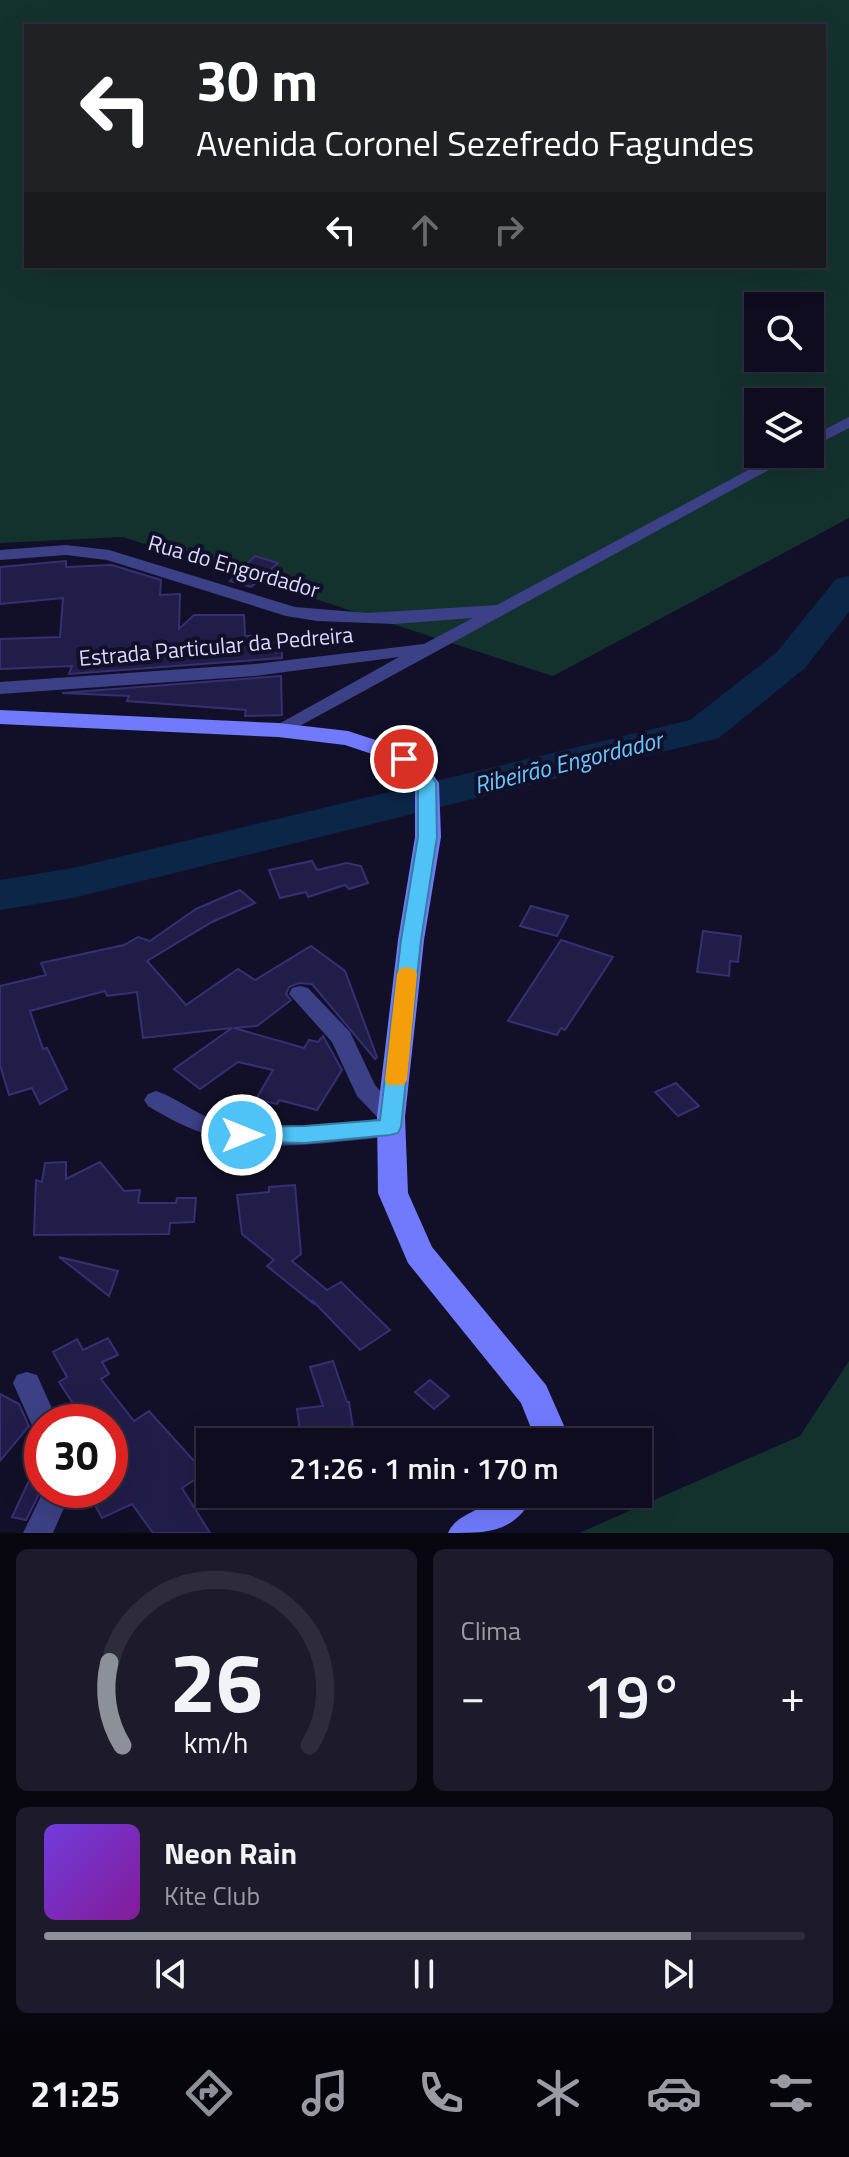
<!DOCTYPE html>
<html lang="pt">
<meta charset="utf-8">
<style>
:root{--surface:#0e0c1e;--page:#1c1a2b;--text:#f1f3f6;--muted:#9b9ba4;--line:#2e2c3c;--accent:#8c9099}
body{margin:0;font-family:"Titillium Web",sans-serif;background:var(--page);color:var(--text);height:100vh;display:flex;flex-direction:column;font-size:30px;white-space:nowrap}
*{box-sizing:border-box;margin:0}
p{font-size:26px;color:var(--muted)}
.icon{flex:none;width:44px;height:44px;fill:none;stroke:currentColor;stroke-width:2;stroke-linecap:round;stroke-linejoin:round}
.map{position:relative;height:1533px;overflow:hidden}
.side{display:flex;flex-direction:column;gap:16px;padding:16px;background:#080710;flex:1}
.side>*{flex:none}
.banner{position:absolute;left:24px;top:24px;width:802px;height:244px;border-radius:0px;box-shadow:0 8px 32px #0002,0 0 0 2px var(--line);background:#202124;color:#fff;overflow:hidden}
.fabs{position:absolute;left:744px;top:292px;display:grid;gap:16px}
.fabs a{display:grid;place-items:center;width:80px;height:80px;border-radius:0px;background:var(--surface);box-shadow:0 8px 32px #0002,0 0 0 2px var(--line);font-size:40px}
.speed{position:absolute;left:24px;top:1404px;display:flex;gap:16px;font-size:40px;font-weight:700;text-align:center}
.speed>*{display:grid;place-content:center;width:104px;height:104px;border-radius:50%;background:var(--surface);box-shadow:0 8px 32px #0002,0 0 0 2px var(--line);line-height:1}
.speed .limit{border:12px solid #d22;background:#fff;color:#111}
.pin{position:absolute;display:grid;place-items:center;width:68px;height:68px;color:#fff;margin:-34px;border:4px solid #fff;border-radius:50%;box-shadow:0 2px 8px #0007}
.me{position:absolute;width:88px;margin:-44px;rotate:90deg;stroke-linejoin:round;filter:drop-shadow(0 0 6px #0008)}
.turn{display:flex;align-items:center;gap:28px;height:168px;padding:0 40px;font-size:36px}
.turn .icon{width:104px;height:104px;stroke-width:2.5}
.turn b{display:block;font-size:56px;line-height:68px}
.lanes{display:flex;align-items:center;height:76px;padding:0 40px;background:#0003;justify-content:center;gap:40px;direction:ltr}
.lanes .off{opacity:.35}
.big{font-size:60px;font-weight:600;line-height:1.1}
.side .tile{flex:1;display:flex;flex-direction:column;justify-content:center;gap:12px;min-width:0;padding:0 28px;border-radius:12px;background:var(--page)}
.side .dial{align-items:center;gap:0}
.dial svg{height:208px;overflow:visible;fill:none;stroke:var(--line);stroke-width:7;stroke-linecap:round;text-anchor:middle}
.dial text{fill:var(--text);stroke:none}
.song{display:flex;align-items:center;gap:24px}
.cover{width:96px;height:96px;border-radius:12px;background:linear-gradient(135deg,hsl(260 70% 55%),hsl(290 70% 35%))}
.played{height:8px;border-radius:4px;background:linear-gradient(90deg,var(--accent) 85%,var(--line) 85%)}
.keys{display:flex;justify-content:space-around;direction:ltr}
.heat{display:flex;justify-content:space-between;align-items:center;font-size:44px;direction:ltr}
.side .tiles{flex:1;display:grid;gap:16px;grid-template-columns:1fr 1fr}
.tile:last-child{grid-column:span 2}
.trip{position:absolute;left:196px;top:1428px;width:456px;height:80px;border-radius:0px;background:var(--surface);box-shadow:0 8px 32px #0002,0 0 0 2px var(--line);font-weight:600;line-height:80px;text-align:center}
.tabs{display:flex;height:128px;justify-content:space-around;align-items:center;background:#06050c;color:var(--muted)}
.tabs .icon{width:56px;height:56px}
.tabs .on{color:var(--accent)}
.tabs b{font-size:36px;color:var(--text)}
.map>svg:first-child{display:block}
</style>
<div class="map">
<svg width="849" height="1533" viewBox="0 0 849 1533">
<rect width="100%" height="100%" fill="#121028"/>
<g fill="#13322e" fill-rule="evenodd">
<path d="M0 0H849V518L553 676 123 537 0 543ZM26 26H824V266H26ZM758 306H810V358H758ZM758 402H810V454H758Z"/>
<polygon points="849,1361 849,1533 579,1533 800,1436"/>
</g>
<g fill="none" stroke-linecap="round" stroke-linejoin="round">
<polygon fill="#0b2646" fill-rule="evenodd" points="849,576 849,612 805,668 719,738 73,898 0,910 0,880 73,868 690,720 777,652 836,579"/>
</g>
<g fill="#211d49" stroke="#362f74" stroke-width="2">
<polygon points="255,556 278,563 251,587 230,581"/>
<polygon points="66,561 66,567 112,565 161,580 160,595 180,594 179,629 194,615 244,615 245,636 260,635 260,643 276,642 276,652 282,651 282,658 69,674 72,666 0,669 0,639 60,637 63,598 0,604 0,567"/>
<polygon points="281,676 282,715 245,716 246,710 127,701 129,696 62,693"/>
<polygon points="312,861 317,870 347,863 361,866 368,883 349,889 345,885 308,897 306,892 280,898 269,870"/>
<polygon points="240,890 255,903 212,922 147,961 186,1005 238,969 255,980 311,946 345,971 377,1057 375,1059 312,984 299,983 289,987 286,994 291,1000 257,1026 234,1028 304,1048 309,1040 318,1042 323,1036 342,1070 317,1110 279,1100 277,1104 256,1099 273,1070 238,1062 200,1089 174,1069 232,1028 143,1038 137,992 107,996 105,991 30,1011 43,1049 47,1048 67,1089 40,1104 32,1088 9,1095 0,1065 0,986 46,975 41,963 124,945 138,937 150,941 196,909"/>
<polygon points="531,906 568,916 557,936 520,926"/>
<polygon points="703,931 741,936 738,962 730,961 729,976 697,972"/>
<polygon points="561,940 613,957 565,1030 561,1028 557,1035 508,1021"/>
<polygon points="676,1083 699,1106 678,1116 655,1092"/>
<polygon points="66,1162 66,1179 100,1162 124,1191 140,1190 138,1203 176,1203 177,1198 196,1198 194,1222 170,1223 169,1234 34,1235 36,1180 42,1182 45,1163"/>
<polygon points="295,1185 301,1254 292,1261 327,1290 341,1282 390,1330 360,1350 312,1300 313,1303 267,1266 274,1260 242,1234 237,1195 269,1192 269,1187"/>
<polygon points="59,1257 118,1271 109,1296"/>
<polygon points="108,1338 118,1355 102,1362 109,1374 101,1379 134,1421 149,1411 205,1473 182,1488 210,1533 153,1533 132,1504 102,1518 87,1490 110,1490 110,1422 85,1422 59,1382 67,1377 53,1352 77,1339 83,1350"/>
<polygon points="333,1361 347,1402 349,1402 353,1428 336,1431 337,1435 310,1438 309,1430 300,1431 297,1409 323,1406 310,1367"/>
<polygon points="430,1380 449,1396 434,1409 415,1392"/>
<polygon points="0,1394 19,1404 29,1426 0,1461"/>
<polygon points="42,1453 42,1488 26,1520 12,1517"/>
</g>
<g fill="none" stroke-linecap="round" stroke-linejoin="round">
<g fill="#3c4086" fill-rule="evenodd">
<polygon points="849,417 849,428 810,448 810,437"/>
<polygon points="778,454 798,454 285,734 278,736 268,730 399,657 255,676 0,694 0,682 255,664 424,644 473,618 394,624 317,621 286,616 107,560 66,555 0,560 0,550 66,545 109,550 295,607 368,613 497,605"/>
<path d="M300 986 308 988 350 1032 375 1085 403 1117 399 1133C379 1139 357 1140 337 1142 260 1150 215 1147 148 1106L144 1100 148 1094 156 1091C178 1098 195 1114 217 1121 269 1136 326 1125 379 1119L357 1096 332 1042 289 994 292 988Z"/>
<polygon points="27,1372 37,1375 58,1422 42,1422 42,1433 34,1430 13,1383 17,1375"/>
<polygon points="44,1490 72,1490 53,1533 23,1533"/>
</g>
<g fill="#717afd" fill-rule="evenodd">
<polygon points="0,710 278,723 348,731 403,749 424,763 439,783 441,837 424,940 405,1117 408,1193 432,1247 546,1385 565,1428 561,1442 527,1442 531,1428 521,1403 408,1263 378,1193 377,1117 398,940 415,837 415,783 408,773 387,759 345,745 278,737 0,724"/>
<path d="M497 1494H535C514 1533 490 1533 448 1533 457 1512 484 1512 497 1494Z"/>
</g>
</g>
<polygon fill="#4fc3f7" stroke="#337fa1" stroke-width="2" points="404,753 423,764 436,783 437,837 421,940 401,1127 398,1133 390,1135 305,1143 234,1141 231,1135 234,1129 242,1127 305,1126 380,1120 401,940 418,837 418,783 395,759"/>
<polygon fill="#f59e0b" points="407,967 414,969 417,974 407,1080 404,1085 388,1085 385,1080 397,974 400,969"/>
<g text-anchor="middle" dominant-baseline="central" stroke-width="8" stroke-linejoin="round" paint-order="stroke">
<g font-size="22" fill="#d9d8fe" stroke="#121028">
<text transform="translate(234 566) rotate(16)">Rua do Engordador</text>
<text transform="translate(216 646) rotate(-5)">Estrada Particular da Pedreira</text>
</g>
<g font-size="24" font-style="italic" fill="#68c6fd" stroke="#121028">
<text transform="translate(568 762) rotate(-14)">Ribeirão Engordador</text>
</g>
</g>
</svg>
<div class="fabs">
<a><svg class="icon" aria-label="search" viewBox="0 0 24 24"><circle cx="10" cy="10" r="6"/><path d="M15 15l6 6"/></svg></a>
<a><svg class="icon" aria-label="layers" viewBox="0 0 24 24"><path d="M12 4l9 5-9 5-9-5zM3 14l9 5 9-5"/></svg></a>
</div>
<div class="speed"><div class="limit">30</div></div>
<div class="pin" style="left:404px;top:759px;background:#d93025"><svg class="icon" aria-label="arrive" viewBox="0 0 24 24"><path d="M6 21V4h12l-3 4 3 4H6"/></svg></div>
<svg class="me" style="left:242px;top:1135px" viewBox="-20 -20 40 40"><circle r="17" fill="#4fc3f7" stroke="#fff" stroke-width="3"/><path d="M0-11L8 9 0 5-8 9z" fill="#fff"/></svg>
<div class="trip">21:26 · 1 min · 170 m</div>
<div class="banner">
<div class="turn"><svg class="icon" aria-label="left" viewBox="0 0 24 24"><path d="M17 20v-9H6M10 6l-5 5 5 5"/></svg><div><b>30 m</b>Avenida Coronel Sezefredo Fagundes</div></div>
<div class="lanes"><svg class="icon" aria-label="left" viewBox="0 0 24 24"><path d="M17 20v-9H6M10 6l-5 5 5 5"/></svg><svg class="icon off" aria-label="ahead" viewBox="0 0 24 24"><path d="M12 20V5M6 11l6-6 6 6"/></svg><svg class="icon off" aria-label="right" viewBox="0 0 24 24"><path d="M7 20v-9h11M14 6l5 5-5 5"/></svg></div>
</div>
</div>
<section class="side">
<div class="tiles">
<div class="tile dial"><svg viewBox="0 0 100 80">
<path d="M14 69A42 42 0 1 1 86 69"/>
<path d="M14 69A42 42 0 0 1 9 37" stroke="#8c9099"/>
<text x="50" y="56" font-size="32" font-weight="700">26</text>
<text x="50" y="72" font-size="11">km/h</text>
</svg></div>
<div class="tile"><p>Clima</p>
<div class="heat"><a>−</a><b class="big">19°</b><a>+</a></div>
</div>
<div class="tile">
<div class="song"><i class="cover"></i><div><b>Neon Rain</b><p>Kite Club</p></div></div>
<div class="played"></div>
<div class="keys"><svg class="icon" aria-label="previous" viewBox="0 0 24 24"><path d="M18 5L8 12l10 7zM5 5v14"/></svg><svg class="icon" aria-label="pause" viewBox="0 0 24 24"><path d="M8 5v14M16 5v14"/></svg><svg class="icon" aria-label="next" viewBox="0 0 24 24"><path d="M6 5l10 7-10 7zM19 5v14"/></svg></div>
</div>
</div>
</section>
<nav class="tabs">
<b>21:25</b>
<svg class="icon on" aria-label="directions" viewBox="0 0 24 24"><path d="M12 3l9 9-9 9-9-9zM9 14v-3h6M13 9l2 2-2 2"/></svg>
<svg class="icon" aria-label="music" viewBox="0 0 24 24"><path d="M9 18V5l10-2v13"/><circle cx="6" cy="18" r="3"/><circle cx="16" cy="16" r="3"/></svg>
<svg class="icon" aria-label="phone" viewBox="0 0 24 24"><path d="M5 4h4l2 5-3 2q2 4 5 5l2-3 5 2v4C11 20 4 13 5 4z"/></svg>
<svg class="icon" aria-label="climate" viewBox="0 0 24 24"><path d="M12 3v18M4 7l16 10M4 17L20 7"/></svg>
<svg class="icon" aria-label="car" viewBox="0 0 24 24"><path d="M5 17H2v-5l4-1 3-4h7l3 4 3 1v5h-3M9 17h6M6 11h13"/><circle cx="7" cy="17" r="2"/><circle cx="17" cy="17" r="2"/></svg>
<svg class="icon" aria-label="filters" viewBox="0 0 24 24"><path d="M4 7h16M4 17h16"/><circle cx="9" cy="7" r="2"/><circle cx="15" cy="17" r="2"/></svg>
</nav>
